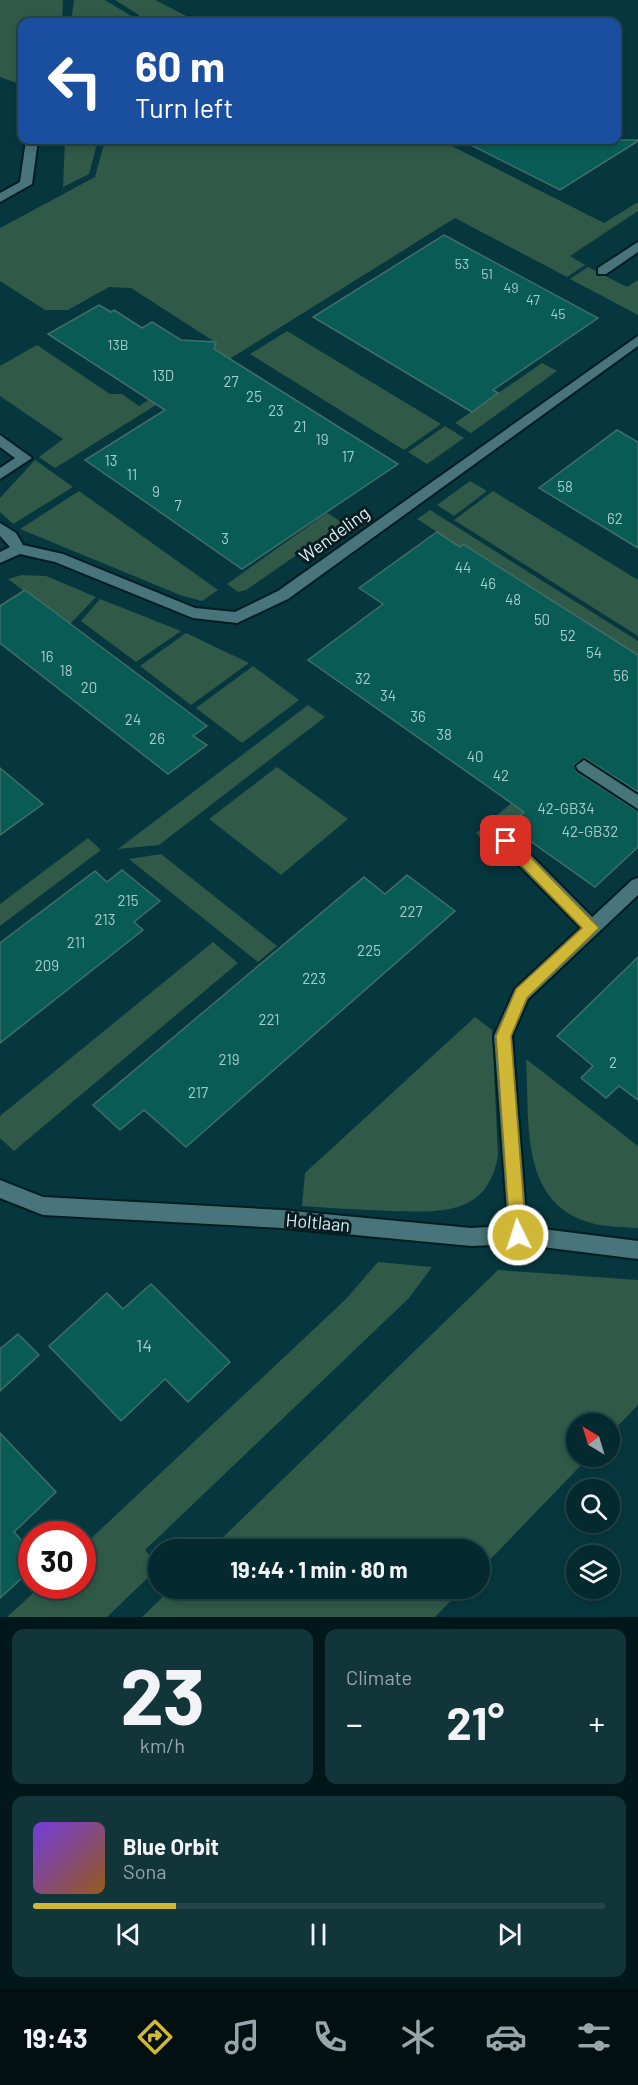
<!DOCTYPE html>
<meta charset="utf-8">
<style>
:root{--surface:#04292e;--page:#12353a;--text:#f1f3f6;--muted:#97a6aa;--line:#25454a;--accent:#d1b736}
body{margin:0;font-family:Barlow,sans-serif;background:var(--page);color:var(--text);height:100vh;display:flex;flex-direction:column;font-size:22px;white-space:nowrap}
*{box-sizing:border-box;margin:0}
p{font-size:20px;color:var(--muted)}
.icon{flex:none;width:33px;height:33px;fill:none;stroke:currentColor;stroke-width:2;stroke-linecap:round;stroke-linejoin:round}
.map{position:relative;height:1617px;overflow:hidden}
.drawer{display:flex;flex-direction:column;gap:12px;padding:12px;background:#021719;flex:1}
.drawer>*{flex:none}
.top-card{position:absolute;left:18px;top:18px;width:603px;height:126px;border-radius:12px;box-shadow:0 3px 9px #0003,0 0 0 2px var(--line);background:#1a4fa0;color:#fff;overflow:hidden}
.needle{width:39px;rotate:322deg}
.tools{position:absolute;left:566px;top:1413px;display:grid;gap:12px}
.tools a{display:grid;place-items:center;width:54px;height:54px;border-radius:50%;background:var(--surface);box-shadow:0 3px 9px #0003,0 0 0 2px var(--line);font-size:30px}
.speed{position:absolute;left:18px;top:1521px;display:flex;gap:12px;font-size:30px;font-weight:700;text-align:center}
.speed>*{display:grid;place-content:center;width:78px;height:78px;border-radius:50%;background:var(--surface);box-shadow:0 3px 9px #0003,0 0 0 2px var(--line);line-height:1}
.speed .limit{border:9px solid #d22;background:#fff;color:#111}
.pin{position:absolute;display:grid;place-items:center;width:51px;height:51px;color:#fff;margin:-26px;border-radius:12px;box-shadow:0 3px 9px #0006}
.me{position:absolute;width:66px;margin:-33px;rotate:356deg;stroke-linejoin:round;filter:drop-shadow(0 0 4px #0008)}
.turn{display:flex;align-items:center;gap:21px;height:126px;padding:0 18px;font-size:27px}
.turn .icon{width:78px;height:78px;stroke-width:2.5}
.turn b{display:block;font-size:42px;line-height:51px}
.big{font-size:45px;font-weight:700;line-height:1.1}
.drawer .widget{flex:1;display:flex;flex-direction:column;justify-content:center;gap:9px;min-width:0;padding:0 21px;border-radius:12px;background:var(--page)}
.drawer .dial{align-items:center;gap:0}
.dial b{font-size:78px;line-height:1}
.song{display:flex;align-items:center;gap:18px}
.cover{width:72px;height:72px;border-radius:9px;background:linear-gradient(135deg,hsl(260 70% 55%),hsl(30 70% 35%))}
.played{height:6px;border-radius:3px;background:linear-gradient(90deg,var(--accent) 25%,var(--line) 25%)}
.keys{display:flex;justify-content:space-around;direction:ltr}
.heat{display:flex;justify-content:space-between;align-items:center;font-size:33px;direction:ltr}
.drawer .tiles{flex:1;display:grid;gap:12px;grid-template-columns:1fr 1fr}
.widget:last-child{grid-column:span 2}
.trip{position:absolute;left:148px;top:1539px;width:342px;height:60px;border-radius:30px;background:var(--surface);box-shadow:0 3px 9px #0003,0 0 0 2px var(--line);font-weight:700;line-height:60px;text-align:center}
.tabs{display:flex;height:96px;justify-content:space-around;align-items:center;background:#021012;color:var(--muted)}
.tabs .icon{width:42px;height:42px}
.tabs .on{color:var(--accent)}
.tabs b{font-size:27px;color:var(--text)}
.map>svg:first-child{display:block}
</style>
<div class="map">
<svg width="638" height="1617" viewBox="0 0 638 1617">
<rect width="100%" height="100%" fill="#06373e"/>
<g fill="#305947">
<polygon points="0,0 63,0 62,22 22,22 22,85 0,77"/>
<polygon points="74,0 105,0 133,17 131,22 71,22"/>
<polygon points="115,0 155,0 198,22 137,22 139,15"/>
<polygon points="65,140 98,140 89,174 63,187"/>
<path d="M105 140H440L604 223 638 202V211L570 256 585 265 567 277 455 218 55 468 39 457 63 439 0 396V366L37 345 110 394H122L139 406C161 392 213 369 215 342L131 288 109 287 68 310H45L0 281V228L95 177Z"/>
<polygon points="588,267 627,287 638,280 638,315 570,279"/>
<polygon points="287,331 441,424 404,450 250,354"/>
<polygon points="542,363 557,371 471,433 455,423"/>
<polygon points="445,426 464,438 427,464 408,452"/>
<polygon points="35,460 73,487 13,524 0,512 0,498"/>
<polygon points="470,481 487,491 454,516 437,505"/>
<polygon points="79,491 218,590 202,601 180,595 20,529"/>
<polygon points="493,491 638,580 638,636 454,520"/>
<polygon points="430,510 638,641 638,655 464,544 460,547 417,519"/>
<polygon points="327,513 343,523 246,590 238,592 227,584"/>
<polygon points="22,575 46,576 96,597 69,625 8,579"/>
<polygon points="100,599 181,631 136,662 81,621"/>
<polygon points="186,633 249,663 191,705 140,666"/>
<polygon points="253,666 299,700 242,743 196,708"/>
<polygon points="638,696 638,714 488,845 476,833"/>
<polygon points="308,705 325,717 159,845 118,849"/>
<polygon points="277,767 348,819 281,875 209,819"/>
<polygon points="88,838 101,850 0,926 0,904"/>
<polygon points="161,854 277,946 258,962 129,859"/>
<polygon points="213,942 238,963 14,1151 0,1138 0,1116"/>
<path d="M475 1017 492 1030 498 1155C488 1217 439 1212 390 1211 361 1210 332 1208 302 1206L305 1173Z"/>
<path d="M526 1059 638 1146V1228C622 1227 603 1227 588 1222 518 1201 530 1116 526 1059Z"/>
<polygon points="378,1262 432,1267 409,1298 145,1550 159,1567 107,1617 7,1617 41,1586 82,1586 83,1546 346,1299"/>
<polygon points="498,1270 638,1280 638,1405 609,1435 609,1424 576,1424 576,1456 589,1457 480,1570 480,1550 211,1549"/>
<polygon points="171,1589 171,1588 462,1589 435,1617 142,1617"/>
</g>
<g fill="#095c56" stroke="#426e69" stroke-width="1.5">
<polygon points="461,140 638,140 638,141 560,190"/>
<polygon points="444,235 598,318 493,390 498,393 472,412 313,317"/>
<polygon points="99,305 111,312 114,310 142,328 152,322 181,340 216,342 214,349 398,464 242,569 85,460 165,410 48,334"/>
<polygon points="617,430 638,442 638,548 539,488"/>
<polygon points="437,532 460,547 463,544 638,655 638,792 585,758 574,765 577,772 638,811 638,847 595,887 509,826 524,812 308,660 383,604 359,588"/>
<polygon points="25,590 207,726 193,736 207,745 168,774 0,643 0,606"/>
<polygon points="0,768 43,804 0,835"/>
<polygon points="122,870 160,901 134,922 143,930 0,1043 0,943 95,871 107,882"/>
<polygon points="407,875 455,911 186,1147 144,1110 120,1130 93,1105 364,877 385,894"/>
<polygon points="638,957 638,1100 619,1086 606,1098 581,1078 593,1066 557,1036"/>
<polygon points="151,1284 230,1362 188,1402 165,1379 121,1421 49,1346 107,1293 123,1309"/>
<polygon points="18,1334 39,1355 0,1391 0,1349"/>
<polygon points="0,1433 56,1492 14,1532 32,1552 32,1569 0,1598"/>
</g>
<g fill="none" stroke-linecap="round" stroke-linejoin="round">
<defs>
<g id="service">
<polygon points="26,140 38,140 32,184 0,202 0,193 20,182"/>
<polygon points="638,242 638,252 606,274 598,274 598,268"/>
<polygon points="584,760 638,795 638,809 578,770 576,766"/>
<polygon points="506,834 512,836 598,923 601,928 598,933 592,935 586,933 500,846 498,841 500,836"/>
</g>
<g id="minor">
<polygon points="638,336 638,346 288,599 237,623 193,618 55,562 20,554 0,563 0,552 10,547 0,536 0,523 16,533 23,545 63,554 195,608 235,612 278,591"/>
<polygon points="0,435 32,458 0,479 0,468 15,458 0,447"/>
<polygon points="638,878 638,895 528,999 512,1036 527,1227 638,1241 638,1259 518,1244 471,1246 282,1228 43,1215 0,1198 0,1180 43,1197 282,1210 471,1228 508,1226 494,1036 515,989 632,880"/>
</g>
</defs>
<use href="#service" stroke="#001d22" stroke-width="4"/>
<use href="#minor" stroke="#001d22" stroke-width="4"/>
<use href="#service" fill="#48747b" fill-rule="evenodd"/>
<use href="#minor" fill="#48747b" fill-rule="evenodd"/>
</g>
<polygon fill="#d1b736" stroke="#887723" stroke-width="1.5" points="506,835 511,837 599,928 527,998 511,1036 526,1235 524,1240 518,1242 512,1240 510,1235 496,1036 516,989 582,928 501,845 501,837"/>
<g text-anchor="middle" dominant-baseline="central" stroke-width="6" stroke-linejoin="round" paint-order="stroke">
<g font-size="14" fill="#a5cbcc">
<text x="462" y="263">53</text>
<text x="487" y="273">51</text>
<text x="511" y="287">49</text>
<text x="533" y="299">47</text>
<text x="558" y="313">45</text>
<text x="118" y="344">13B</text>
</g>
<g font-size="15" fill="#a5cbcc">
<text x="163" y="375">13D</text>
<text x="231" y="381">27</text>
<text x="254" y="396">25</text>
<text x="276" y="410">23</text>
<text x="300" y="426">21</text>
<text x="322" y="439">19</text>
<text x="348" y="456">17</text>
<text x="111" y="460">13</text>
<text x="132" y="474">11</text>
<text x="565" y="486">58</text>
<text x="156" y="491">9</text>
<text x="178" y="505">7</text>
<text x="615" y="518">62</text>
<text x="225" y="538">3</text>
<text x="463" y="567">44</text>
<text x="488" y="583">46</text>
<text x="513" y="599">48</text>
<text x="542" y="619">50</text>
<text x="568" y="635">52</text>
<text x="594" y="652">54</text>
<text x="47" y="656">16</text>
<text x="66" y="670">18</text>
<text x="621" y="675">56</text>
<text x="363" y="678">32</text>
<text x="89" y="687">20</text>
<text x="388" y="695">34</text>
<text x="418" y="716">36</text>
<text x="133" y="719">24</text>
<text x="444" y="734">38</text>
<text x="157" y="738">26</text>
<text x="475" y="756">40</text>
<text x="501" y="775">42</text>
<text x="566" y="808">42-GB34</text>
<text x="590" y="831">42-GB32</text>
<text x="128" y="900">215</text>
<text x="411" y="911">227</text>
<text x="105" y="919">213</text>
<text x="76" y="942">211</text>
<text x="369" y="950">225</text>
<text x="47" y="965">209</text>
<text x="314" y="978">223</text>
<text x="269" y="1019">221</text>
<text x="229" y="1059">219</text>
<text x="613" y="1062">2</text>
<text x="198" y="1092">217</text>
</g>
<g font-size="18" fill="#d9f0f4" stroke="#091c1f">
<text transform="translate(334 534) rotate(-36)">Wendeling</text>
<text transform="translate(318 1222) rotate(5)">Holtlaan</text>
</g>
<g font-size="18" fill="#a5cbcc">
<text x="144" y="1345">14</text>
</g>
</g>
</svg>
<div class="tools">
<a><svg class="needle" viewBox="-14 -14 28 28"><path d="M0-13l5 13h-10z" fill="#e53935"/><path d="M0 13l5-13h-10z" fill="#97a6aa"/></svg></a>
<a><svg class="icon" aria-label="search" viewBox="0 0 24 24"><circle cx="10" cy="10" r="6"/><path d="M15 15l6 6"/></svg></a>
<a><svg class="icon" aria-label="layers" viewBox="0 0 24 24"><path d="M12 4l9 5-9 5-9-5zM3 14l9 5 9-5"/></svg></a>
</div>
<div class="speed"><div class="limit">30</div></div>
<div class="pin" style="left:506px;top:841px;background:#d93025"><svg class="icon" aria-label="arrive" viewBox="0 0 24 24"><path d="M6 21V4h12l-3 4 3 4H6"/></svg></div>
<svg class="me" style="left:518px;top:1235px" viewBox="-20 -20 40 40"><circle r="17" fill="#d1b736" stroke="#fff" stroke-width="3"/><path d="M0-11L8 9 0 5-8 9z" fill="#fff"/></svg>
<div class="trip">19:44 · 1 min · 80 m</div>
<div class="top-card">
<div class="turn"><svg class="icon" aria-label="left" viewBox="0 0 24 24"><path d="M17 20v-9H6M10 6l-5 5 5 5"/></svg><div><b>60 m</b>Turn left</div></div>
</div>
</div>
<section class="drawer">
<div class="tiles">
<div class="widget dial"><b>23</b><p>km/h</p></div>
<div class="widget"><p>Climate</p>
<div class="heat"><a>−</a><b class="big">21°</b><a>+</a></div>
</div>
<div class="widget">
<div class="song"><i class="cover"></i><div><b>Blue Orbit</b><p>Sona</p></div></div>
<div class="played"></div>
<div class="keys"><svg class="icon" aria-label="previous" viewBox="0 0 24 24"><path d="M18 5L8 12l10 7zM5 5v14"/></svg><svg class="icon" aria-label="pause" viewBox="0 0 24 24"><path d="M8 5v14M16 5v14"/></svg><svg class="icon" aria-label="next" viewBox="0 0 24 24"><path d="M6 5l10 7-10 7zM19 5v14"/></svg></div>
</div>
</div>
</section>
<nav class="tabs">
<b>19:43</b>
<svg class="icon on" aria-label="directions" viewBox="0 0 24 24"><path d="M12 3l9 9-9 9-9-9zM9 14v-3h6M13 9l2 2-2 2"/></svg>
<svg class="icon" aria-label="music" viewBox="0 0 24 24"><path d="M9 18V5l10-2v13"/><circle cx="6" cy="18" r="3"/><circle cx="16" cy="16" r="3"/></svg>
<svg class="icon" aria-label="phone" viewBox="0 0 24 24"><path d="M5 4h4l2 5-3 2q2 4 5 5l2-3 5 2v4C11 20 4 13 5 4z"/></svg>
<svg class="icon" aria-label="climate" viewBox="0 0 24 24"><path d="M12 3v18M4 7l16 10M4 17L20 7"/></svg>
<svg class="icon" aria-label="car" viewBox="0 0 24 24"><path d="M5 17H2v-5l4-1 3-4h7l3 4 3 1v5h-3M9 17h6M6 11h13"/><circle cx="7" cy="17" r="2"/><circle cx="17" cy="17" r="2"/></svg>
<svg class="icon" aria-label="filters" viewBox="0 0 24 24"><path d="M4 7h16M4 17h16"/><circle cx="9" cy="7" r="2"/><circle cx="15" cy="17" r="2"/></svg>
</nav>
